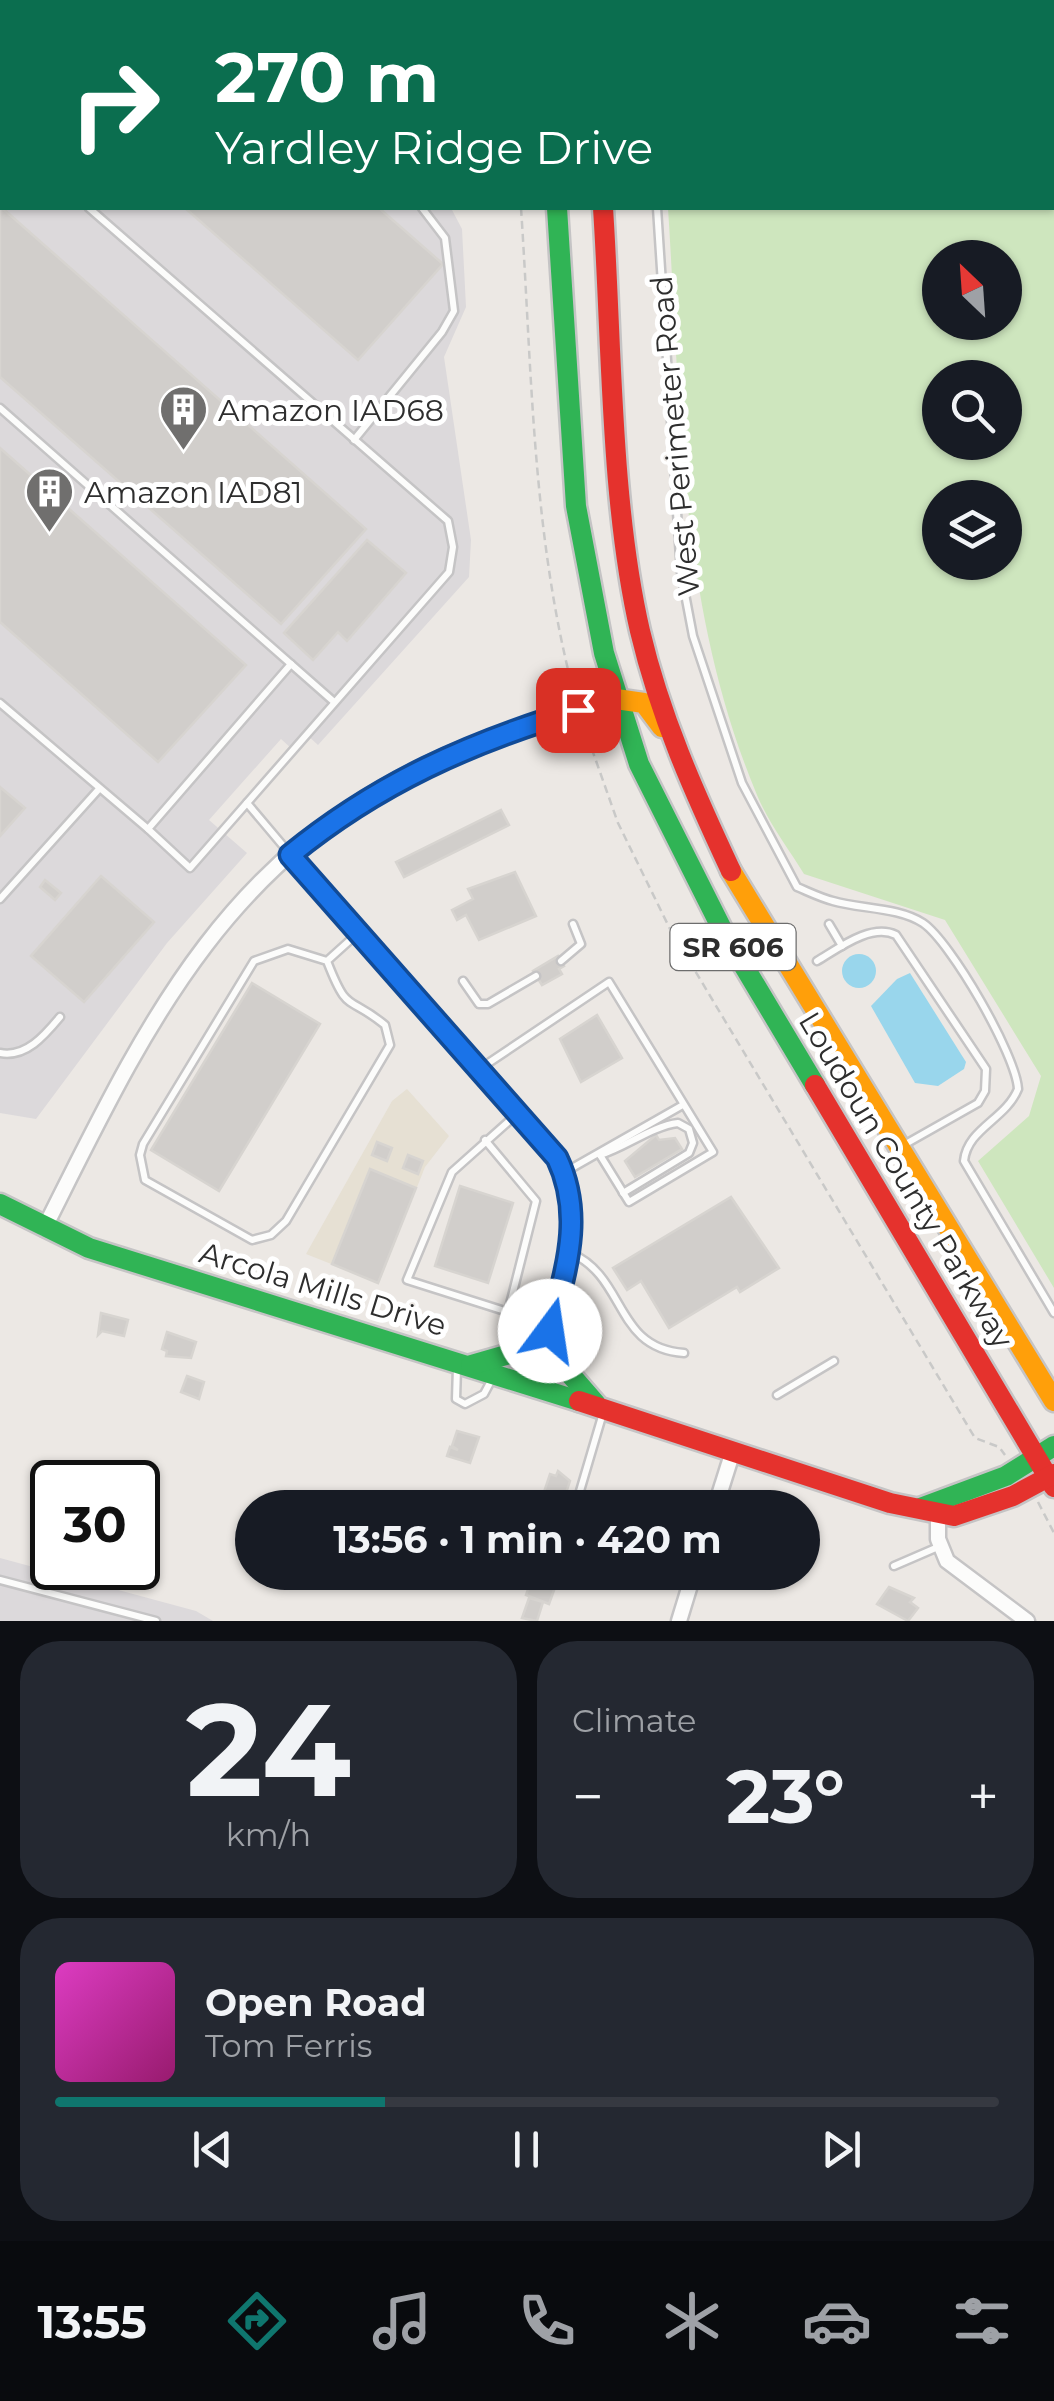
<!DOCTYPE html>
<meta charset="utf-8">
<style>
:root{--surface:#171b24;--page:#242831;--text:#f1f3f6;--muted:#9ea1a6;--line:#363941;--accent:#0f766e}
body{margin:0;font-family:Montserrat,sans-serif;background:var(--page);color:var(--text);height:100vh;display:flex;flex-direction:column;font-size:38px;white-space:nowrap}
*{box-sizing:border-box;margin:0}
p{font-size:32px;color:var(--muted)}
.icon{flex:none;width:55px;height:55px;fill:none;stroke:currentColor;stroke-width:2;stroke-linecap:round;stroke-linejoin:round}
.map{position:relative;height:1621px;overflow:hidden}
.side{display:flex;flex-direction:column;gap:20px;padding:20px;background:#0d0f14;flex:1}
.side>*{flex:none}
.hud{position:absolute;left:0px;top:0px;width:1055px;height:210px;box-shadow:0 2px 8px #0004;background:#0b6e4f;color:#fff;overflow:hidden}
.needle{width:65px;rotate:335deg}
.controls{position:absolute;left:922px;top:240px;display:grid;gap:20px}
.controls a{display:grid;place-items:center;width:100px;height:100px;border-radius:50%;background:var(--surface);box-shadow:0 2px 8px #0004;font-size:50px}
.speed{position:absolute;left:30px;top:1460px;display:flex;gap:20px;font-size:50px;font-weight:700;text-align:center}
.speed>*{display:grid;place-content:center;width:130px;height:130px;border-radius:50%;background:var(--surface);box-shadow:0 2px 8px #0004;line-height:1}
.speed .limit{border:5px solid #111;border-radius:15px;background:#fff;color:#111}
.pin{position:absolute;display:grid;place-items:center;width:85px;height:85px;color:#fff;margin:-42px;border-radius:20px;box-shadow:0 5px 15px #0006}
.me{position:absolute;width:110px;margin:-55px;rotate:14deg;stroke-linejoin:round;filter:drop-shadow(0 0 8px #0008)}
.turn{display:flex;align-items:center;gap:35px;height:210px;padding:0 50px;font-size:45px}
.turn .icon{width:130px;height:130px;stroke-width:2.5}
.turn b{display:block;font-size:70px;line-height:85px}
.big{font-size:75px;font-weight:700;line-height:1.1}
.side .widget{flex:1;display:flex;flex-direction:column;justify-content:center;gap:15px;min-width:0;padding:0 35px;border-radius:40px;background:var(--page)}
.side .dial{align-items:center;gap:0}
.dial b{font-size:130px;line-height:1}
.song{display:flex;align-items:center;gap:30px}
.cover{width:120px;height:120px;border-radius:15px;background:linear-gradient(135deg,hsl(310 70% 55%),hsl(320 70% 35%))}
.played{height:10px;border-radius:5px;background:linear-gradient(90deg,var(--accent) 35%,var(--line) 35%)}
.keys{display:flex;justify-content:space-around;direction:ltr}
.heat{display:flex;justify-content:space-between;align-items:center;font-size:55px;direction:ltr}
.side .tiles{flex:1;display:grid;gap:20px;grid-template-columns:1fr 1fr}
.widget:last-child{grid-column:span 2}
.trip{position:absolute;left:235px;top:1490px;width:585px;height:100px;border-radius:50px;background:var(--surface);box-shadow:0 2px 8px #0004;font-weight:700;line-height:100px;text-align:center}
.tab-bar{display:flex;height:160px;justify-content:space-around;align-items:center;background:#090b0e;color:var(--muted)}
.tab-bar .icon{width:70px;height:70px}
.tab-bar .on{color:var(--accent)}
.tab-bar b{font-size:45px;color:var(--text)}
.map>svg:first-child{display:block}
</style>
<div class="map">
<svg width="1054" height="1621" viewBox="0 0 1054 1621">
<rect width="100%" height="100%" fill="#ece8e4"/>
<g fill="#dcd9db">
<polygon points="0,0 225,2 2,2 2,208 451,208 462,229 466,307 444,357 471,540 469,577 318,745 306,734 292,749 281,739 209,820 247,853 167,943 36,1119 0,1113"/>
<polygon points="0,1558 196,1611 213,1621 0,1621"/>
</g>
<polygon fill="#e6e0d3" points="407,1089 449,1136 425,1167 379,1283 306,1254 392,1101"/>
<path fill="#cee6be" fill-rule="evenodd" d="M655 0H1054V1288L978 1161 1029 1116 1041 1076 945 920 804 874C788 848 768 822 757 795 678 606 681 408 668 208H1052V2ZM940 258H1005V322H940ZM940 378H1005V442H940ZM940 498H1005V562H940Z"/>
<g fill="#99d6ec">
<circle cx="859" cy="971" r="17"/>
<polygon points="910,973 966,1062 964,1069 938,1086 915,1083 871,1006 897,979"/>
</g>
<g fill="#d1cecb" stroke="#d7d4d0" stroke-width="2.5">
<polygon points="0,0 143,0 146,2 2,2 2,47"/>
<polygon points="0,206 366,529 281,624 0,377"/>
<polygon points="185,208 379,208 443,264 358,360"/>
<polygon points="0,448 246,665 158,762 0,622"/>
<polygon points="367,540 406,573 347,641 338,632 313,660 284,633"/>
<polygon points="0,787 25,808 0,836"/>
<polygon points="501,810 509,825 404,877 396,862"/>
<polygon points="515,872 536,916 479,940 466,915 457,920 452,910 473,899 468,889"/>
<polygon points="101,876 154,922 84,1002 31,956"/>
<polygon points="45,880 61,893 55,900 40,887"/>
<polygon points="558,956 564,966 559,969 562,974 542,985 533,971"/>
<polygon points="252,983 320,1024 219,1191 151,1150"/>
<polygon points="597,1015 622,1058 581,1082 560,1039"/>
<polygon points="656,1135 659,1140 675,1138 682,1149 635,1177 625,1161"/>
<polygon points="377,1142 392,1148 387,1161 372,1155"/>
<polygon points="408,1155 423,1161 418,1174 403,1168"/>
<polygon points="370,1169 416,1188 378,1283 332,1264"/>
<polygon points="460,1186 513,1203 488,1283 435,1266"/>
<polygon points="731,1197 779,1268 740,1292 737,1287 669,1328 641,1281 627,1290 613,1268"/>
<polygon points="101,1313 128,1320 124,1336 102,1331 98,1335"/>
<polygon points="167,1332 196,1342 191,1358 166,1356 167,1351 162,1349"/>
<polygon points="187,1376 204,1382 199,1399 181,1392"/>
<polygon points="457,1431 479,1437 470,1463 447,1456 450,1447 458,1450 452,1446"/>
<polygon points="558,1471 570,1481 562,1505 546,1499 549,1493 544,1492 550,1474 556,1476"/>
<polygon points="534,1572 558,1579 549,1604 526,1595"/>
<polygon points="889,1587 914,1598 910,1602 918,1608 908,1621 877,1604"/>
<polygon points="529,1598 543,1602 537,1621 522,1618"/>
</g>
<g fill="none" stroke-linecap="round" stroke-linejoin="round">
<defs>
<g id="lane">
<polyline points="190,0 193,2"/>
<polyline points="644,0 644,2"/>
<polyline points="0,129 2,131"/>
<polyline points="89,208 448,521 453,547 449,572 190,868 148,829 291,664"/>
<path d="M657 208 681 573 693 636 742 783 797 887C809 892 821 898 833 901 860 909 899 907 923 923 951 942 1016 1055 1018 1089 1006 1119 967 1129 964 1161L1054 1313"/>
<polyline points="0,408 333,701"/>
<polyline points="354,440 442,332 454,311 445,238 422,208"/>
<polyline points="0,703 148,829"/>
<polyline points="247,803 290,854"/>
<polyline points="0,899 99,789"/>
<polyline points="829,924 842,946"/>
<path d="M327 961C348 1015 347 994 385 1025L390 1045 286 1221 271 1235 252 1240 145 1180 140 1155 143 1144 254 961 288 949 327 961 358 933"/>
<polyline points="561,961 581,944 573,924"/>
<path d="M817 961C839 948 871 923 896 935L986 1069 985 1091 978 1103 902 1146"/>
<polyline points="463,981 479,1004 488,1004 536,976"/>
<path d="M0 1053C26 1058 45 1035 60 1017"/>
<polyline points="481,1068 609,982 713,1152 629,1202 600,1155"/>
<polyline points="485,1140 536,1201 508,1312 407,1280 452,1172 517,1114"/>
<path d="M600 1155C626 1147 652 1126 678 1123L689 1129 693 1143 689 1153 623 1193"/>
<polyline points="565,1172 681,1106"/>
<path d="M571 1253C627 1278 614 1348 684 1353"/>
<polyline points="457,1368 456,1399 465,1404 484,1394 492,1379"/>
<polyline points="777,1395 834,1361"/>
<polyline points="575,1508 603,1413"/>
<polyline points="894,1566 938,1547"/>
<polyline points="0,1580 156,1621"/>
</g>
<g id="street">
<path d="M291 855 557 1157C585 1216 565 1272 550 1331"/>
<path d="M44 1229C144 1030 220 860 436 760 494 733 555 718 616 699"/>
<polyline points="938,1504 938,1539 947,1561 1027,1621"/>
<polyline points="715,1508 733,1451"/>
<polyline points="679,1621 694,1572"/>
</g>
<g id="fast">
<polyline points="544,0 544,2"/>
<polyline points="557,208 576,506 604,653 639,764 723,931 815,1085"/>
<polyline points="0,1204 89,1248 579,1401"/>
<polyline points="471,1365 531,1348 550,1331 570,1374 596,1404"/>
<polyline points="920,1508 1006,1476 1054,1446"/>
</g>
<g id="slow">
<polyline points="591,0 591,2"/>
<polyline points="616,699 644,703 662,727"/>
<polyline points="731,871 1054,1401"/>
</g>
<g id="jam">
<path d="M603 208C612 342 610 501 640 631 660 716 694 792 731 871"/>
<polyline points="815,1085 1054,1487"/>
<polyline points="579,1401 890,1503 954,1516 1013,1496 1054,1474"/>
</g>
</defs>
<use href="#lane" stroke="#c5c4c5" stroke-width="11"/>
<use href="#street" stroke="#c5c4c5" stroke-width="19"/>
<use href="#fast" stroke="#c5c4c5" stroke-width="25"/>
<use href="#slow" stroke="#c5c4c5" stroke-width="25"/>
<use href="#jam" stroke="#c5c4c5" stroke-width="25"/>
<g stroke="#c9c9c8" stroke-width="2.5" stroke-dasharray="8 5" stroke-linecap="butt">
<polyline points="508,0 508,2"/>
<path d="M521 208C532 371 532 538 575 697"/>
<polyline points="583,724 618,823 670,929 975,1438 999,1447 1005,1455"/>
<polyline points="1038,1502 1054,1533"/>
</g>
<use href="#lane" stroke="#fcfcfb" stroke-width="6"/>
<use href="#street" stroke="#fcfcfb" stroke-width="14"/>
<use href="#fast" stroke="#30b455" stroke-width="20"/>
<use href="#slow" stroke="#ff9f0a" stroke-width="20"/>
<use href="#jam" stroke="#e5322d" stroke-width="20"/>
</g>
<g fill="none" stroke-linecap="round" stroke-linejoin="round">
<defs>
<path id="route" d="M550 1331C565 1271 585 1217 557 1158L290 855C378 783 471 742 578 710"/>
</defs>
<use href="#route" stroke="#114b97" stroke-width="25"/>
<use href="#route" stroke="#1a73e8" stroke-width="18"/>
</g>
<defs>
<symbol id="building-pin" viewBox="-11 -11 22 30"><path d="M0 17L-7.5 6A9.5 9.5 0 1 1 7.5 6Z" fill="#706f6e" stroke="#fff"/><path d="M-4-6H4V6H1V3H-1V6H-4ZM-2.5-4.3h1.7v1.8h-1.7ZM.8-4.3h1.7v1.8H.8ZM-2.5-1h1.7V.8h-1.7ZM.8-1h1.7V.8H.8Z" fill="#fff"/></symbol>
</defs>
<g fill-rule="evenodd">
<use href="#building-pin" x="156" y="382" width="55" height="75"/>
<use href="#building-pin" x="22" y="464" width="55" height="75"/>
</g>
<g text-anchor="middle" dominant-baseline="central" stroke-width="10" stroke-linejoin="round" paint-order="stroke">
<rect fill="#fff" stroke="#6d6d6d" stroke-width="2.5" x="670.5" y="924" width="125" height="46" rx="8"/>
<g font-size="28" font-weight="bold" fill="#2e2e2e">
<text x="733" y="947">SR 606</text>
</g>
<g font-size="30" fill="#2e2e2e" stroke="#fff" text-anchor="start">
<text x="218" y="410">Amazon IAD68</text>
<text x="84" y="492">Amazon IAD81</text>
</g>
<g font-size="30" fill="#2e2e2e" stroke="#fff">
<text transform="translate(675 436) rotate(-95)">West Perimeter Road</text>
<text transform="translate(906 1180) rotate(59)">Loudoun County Parkway</text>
<text transform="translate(323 1289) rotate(17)">Arcola Mills Drive</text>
</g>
</g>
</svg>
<div class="controls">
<a><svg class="needle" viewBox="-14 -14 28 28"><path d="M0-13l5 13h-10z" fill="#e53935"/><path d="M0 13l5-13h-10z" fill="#9ea1a6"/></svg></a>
<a><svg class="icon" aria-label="search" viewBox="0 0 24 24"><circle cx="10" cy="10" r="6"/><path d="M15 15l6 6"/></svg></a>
<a><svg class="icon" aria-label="layers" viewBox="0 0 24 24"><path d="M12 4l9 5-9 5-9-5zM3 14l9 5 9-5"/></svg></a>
</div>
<div class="speed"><div class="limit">30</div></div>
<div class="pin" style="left:578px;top:710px;background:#d93025"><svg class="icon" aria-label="arrive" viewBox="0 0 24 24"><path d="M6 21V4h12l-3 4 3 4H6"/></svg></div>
<svg class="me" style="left:550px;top:1331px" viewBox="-20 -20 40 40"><circle r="19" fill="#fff"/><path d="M0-13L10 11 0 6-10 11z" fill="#1a73e8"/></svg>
<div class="trip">13:56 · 1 min · 420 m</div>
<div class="hud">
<div class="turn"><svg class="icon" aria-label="right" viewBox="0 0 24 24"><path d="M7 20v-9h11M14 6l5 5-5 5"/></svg><div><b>270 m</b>Yardley Ridge Drive</div></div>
</div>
</div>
<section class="side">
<div class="tiles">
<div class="widget dial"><b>24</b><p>km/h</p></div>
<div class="widget"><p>Climate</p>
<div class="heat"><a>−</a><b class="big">23°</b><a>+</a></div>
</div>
<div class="widget">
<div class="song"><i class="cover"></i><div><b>Open Road</b><p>Tom Ferris</p></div></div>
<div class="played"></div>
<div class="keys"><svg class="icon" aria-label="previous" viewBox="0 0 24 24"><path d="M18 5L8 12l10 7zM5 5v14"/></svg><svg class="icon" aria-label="pause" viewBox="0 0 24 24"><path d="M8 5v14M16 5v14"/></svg><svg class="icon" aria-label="next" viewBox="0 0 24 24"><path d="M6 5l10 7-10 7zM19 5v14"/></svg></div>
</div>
</div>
</section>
<nav class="tab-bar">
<b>13:55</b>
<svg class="icon on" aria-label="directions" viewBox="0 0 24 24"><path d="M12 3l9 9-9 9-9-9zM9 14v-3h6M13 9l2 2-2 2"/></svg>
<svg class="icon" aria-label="music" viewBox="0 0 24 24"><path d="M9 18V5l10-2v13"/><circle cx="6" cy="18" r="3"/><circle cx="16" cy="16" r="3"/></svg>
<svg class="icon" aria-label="phone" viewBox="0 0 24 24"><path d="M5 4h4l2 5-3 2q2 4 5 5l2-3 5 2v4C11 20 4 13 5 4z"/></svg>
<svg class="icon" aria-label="climate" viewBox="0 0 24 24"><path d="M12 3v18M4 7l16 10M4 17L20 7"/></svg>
<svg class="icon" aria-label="car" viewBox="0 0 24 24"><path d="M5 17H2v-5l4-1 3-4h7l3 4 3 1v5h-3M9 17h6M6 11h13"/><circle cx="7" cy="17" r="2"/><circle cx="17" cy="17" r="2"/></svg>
<svg class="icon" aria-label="filters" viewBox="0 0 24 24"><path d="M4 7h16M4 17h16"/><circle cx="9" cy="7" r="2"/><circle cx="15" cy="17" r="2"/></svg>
</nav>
